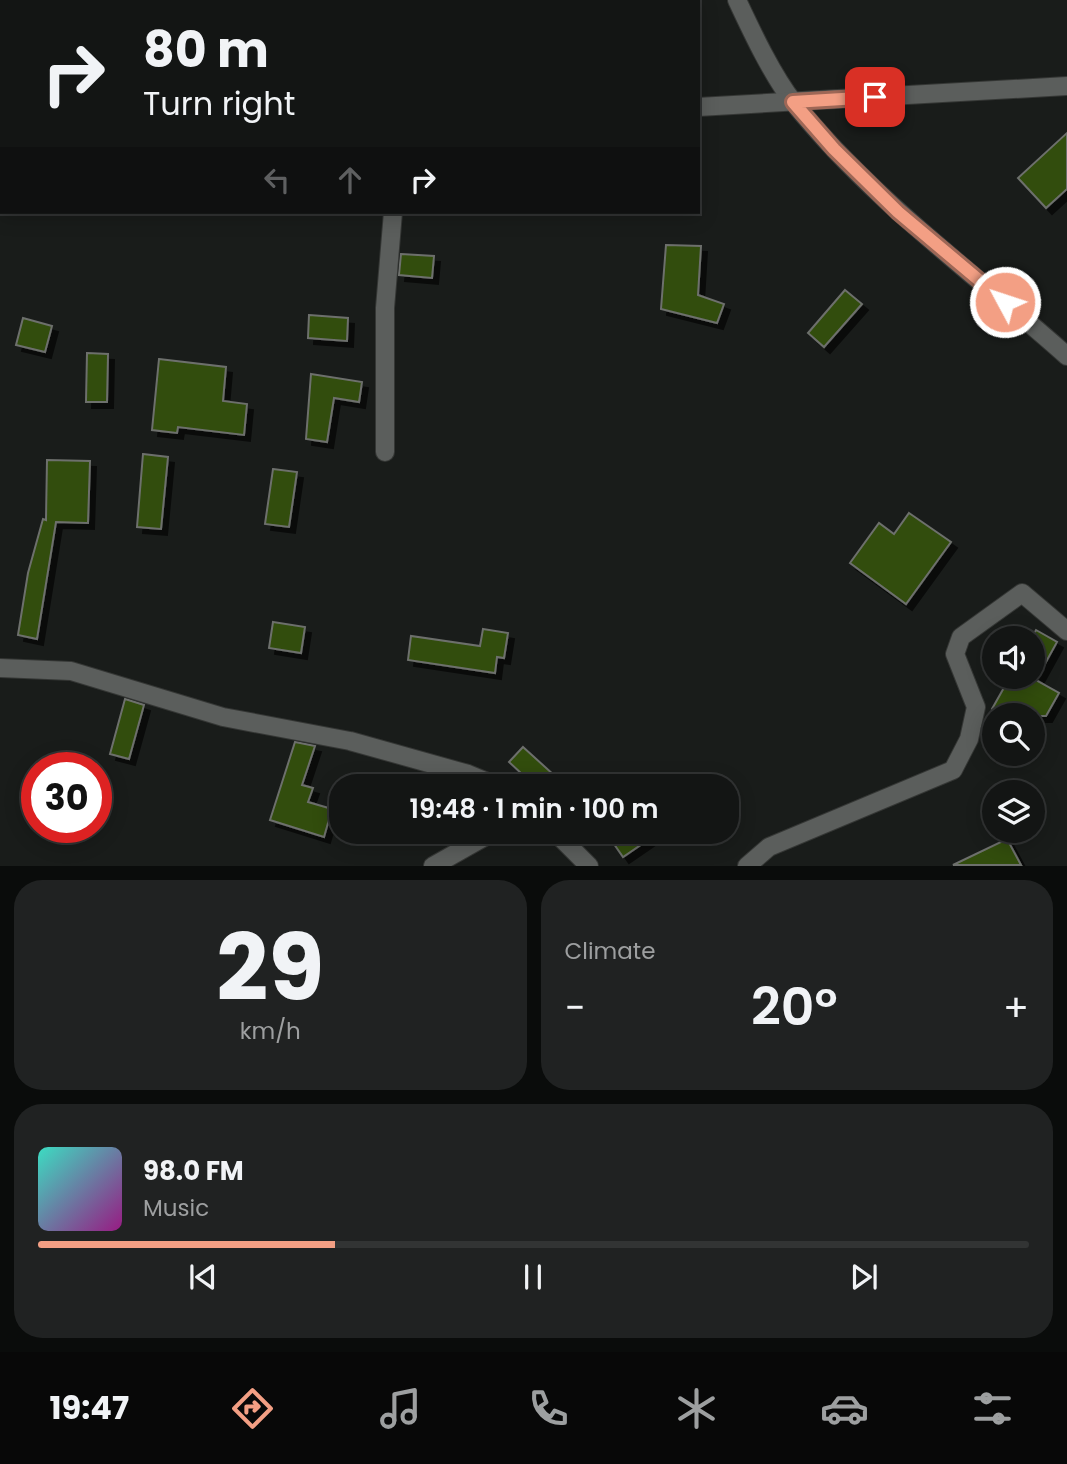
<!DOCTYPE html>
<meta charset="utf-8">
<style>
:root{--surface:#131514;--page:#202222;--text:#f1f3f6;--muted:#9d9fa0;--line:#323434;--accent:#f39f84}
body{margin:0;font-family:Poppins,sans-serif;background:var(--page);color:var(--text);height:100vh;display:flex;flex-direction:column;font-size:26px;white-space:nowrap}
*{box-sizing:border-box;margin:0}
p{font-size:23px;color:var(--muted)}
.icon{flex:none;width:38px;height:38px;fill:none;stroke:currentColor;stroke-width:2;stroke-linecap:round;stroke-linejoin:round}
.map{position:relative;height:866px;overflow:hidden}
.panel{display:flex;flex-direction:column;gap:14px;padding:14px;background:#0a0c0b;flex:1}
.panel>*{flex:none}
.guide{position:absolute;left:0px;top:0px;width:700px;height:214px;box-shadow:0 4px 18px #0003,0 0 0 2px var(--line);background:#131514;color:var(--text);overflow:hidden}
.controls{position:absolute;left:982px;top:626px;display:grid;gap:14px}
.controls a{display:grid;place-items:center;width:63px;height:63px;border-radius:50%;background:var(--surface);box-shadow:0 4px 18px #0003,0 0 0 2px var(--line);font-size:35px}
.speed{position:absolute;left:21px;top:752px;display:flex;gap:14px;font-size:35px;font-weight:700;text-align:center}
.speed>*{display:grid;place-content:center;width:91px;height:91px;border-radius:50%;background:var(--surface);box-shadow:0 4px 18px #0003,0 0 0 2px var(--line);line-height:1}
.speed .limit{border:10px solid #d22;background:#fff;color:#111}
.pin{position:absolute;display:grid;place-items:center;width:60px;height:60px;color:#fff;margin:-30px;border-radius:14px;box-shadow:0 4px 10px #0006}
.me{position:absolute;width:77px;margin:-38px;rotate:310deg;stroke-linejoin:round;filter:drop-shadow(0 0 5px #0008)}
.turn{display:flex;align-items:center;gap:24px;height:147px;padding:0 28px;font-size:32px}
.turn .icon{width:91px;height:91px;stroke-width:2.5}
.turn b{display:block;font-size:49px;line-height:60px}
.lanes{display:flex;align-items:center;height:66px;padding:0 28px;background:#0003;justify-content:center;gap:35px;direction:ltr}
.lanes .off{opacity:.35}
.big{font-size:52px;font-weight:600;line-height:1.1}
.panel .tile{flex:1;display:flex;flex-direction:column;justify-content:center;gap:10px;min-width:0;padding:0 24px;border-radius:28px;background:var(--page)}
.panel .dial{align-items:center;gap:0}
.dial b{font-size:91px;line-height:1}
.song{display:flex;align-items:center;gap:21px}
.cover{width:84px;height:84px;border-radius:10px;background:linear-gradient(135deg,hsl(170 70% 55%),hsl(310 70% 35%))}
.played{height:7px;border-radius:4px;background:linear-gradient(90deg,var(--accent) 30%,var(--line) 30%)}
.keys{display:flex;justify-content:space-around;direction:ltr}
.heat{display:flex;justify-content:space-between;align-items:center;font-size:38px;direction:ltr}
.panel .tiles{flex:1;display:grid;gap:14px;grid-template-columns:1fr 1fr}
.tile:last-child{grid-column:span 2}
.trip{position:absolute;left:329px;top:774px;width:410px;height:70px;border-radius:28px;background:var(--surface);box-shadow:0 4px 18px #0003,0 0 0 2px var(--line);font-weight:600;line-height:70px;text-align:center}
.tab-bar{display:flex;height:112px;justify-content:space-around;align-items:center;background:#080808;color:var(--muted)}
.tab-bar .icon{width:49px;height:49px}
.tab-bar .current{color:var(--accent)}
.tab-bar b{font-size:32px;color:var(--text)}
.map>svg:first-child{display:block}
</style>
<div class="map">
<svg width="1067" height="866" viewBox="0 0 1067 866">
<defs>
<filter id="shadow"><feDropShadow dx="6" dy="6" stdDeviation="0" flood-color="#0009"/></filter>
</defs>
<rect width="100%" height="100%" fill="#191c1a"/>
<g fill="#304d0a" stroke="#6d6f6c" stroke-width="2" filter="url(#shadow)">
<polygon points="1067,133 1067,189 1046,208 1018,178"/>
<polygon points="666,245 701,246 698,295 724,304 717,323 661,309"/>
<polygon points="401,254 434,256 432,278 399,275"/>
<polygon points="845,290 862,304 824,347 808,333"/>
<polygon points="309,315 348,318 347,341 308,338"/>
<polygon points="23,318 52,326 45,352 16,345"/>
<polygon points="87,353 108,354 107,402 86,402"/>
<polygon points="159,359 226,367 223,401 247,404 244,435 178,427 177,433 152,430"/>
<polygon points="311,374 362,382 359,402 334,398 327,442 306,439"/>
<polygon points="143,454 168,457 161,529 137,527"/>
<polygon points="47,460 90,461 88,523 56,522 37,639 18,635 28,573 43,519 46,520"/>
<polygon points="273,469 297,472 289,527 265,524"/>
<polygon points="909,513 951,542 906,604 850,563 879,523 894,534"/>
<polygon points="273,622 305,627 301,653 269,648"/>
<polygon points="483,629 508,633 504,658 497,657 495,673 408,660 411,636 480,646"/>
<polygon points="1036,630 1057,642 1036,680 1059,693 1046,716 1004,716 992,709 1010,677 1032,677 1031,639"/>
<polygon points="125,699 144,705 129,759 110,754"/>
<polygon points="295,742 315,746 302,785 313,788 308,802 332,809 324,837 270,820"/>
<polygon points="523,747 566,786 535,786 509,762"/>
<polygon points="605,831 661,831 623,857"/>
<polygon points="1007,839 1021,865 953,865"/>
</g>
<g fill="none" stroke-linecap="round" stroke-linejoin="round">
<defs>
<g id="minor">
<path d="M737 0C752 32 772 75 794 103 872 200 974 273 1067 356"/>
<polyline points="698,107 1067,86"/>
<polyline points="0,149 2,149"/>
<polyline points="385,452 385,308 393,212"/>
<polyline points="0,668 71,671 223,717 350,741 468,774 497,786"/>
<polyline points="554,831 589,866"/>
<polyline points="433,866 495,831"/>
<polyline points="747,866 769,847 953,770 969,739 976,707 955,654 961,637 1022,593 1067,631"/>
</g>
</defs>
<use href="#minor" stroke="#353735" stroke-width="20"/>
<use href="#minor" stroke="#5b5e5c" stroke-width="18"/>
</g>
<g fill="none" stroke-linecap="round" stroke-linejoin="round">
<defs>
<polyline id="route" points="875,97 793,102 834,149 898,212 1005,302"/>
</defs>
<use href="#route" stroke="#9e6756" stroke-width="18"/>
<use href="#route" stroke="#f39f84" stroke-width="12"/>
</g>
</svg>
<div class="controls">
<a><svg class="icon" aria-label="sound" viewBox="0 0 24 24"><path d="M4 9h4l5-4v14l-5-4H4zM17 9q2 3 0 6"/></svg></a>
<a><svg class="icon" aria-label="search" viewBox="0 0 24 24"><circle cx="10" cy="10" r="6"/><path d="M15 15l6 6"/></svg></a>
<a><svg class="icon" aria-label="layers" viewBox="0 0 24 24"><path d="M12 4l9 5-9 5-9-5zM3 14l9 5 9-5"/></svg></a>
</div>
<div class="speed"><div class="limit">30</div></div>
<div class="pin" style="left:875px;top:97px;background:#d93025"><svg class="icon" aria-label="arrive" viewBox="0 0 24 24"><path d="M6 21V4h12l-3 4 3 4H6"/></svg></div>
<svg class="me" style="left:1005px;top:302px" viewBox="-20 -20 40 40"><circle r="17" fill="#f39f84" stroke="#fff" stroke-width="3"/><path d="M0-11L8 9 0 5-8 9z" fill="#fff"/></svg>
<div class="trip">19:48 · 1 min · 100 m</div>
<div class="guide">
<div class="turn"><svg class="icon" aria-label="right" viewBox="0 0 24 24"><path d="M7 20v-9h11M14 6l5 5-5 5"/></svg><div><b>80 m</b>Turn right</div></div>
<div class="lanes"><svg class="icon off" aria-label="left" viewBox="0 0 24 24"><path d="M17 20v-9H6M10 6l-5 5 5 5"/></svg><svg class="icon off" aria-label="ahead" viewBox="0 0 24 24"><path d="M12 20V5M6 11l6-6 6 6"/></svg><svg class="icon" aria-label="right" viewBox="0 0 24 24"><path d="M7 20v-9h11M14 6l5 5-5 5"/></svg></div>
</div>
</div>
<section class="panel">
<div class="tiles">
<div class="tile dial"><b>29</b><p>km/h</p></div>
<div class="tile"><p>Climate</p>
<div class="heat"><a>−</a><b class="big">20°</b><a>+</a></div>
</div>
<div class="tile">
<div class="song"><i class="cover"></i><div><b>98.0 FM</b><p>Music</p></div></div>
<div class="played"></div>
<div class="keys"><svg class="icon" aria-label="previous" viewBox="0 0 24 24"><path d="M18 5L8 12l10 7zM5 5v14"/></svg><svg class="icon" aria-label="pause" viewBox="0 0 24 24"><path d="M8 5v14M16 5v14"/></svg><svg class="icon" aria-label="next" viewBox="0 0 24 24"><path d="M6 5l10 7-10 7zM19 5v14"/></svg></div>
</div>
</div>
</section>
<nav class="tab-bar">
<b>19:47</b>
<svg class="icon current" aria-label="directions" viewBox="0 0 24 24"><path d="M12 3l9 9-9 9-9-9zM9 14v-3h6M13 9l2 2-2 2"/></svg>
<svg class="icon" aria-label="music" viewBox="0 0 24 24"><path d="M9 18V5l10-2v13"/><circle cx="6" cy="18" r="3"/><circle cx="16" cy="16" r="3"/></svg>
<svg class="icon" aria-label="phone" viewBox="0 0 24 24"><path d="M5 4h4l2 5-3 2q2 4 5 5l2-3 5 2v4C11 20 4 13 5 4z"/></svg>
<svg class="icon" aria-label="climate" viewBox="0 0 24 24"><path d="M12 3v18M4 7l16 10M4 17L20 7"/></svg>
<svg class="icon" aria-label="car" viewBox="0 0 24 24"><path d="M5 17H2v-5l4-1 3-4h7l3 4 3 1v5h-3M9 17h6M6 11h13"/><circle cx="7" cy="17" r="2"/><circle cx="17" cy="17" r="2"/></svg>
<svg class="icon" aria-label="filters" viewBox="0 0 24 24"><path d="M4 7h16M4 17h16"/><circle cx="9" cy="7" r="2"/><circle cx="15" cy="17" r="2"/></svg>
</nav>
